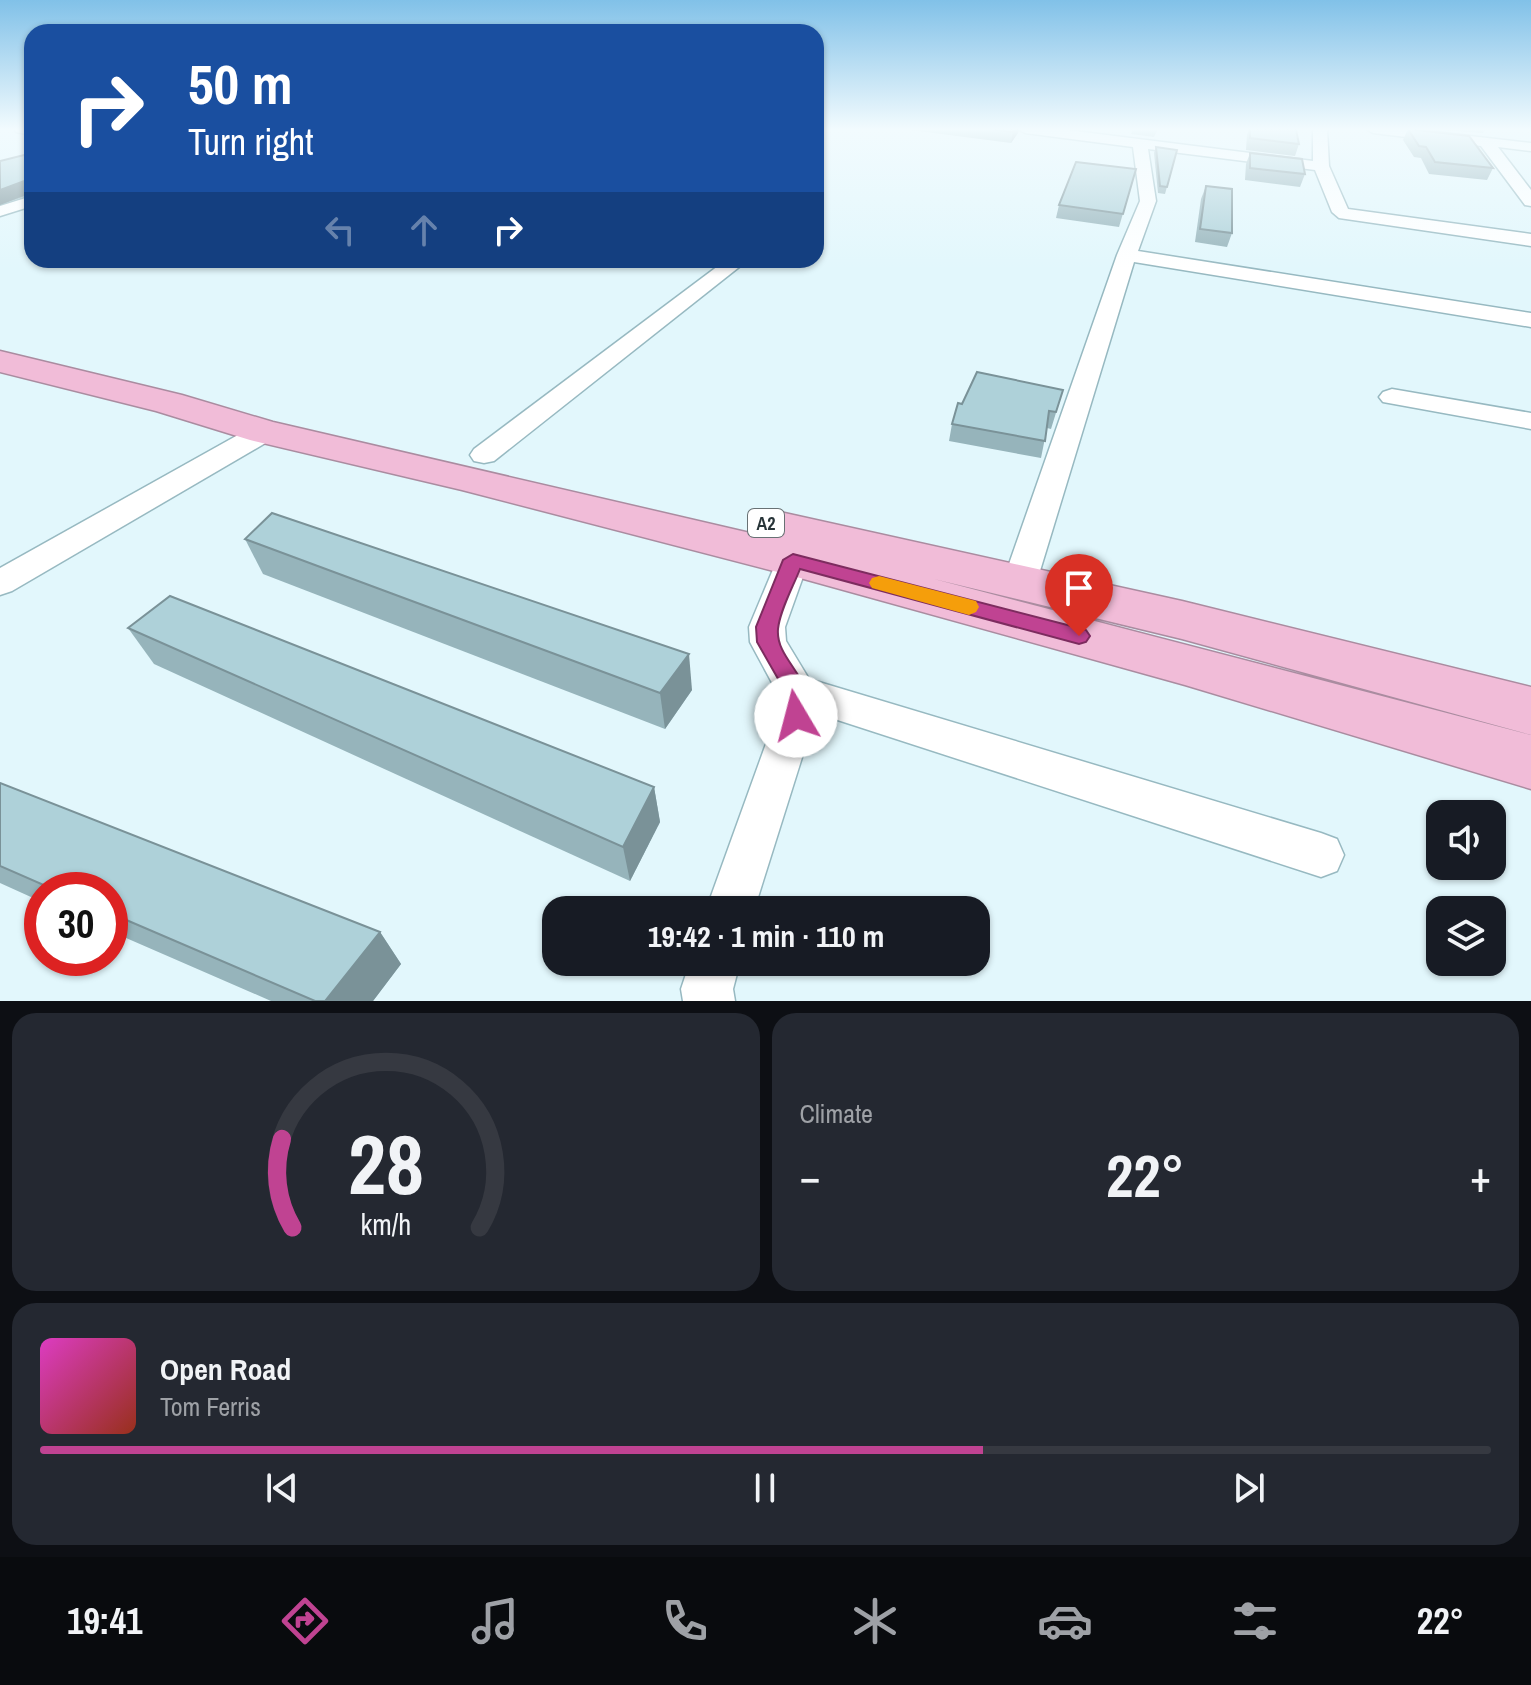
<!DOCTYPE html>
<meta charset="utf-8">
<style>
:root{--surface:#171b24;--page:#242831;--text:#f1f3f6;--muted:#9ea1a6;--line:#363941;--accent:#c04392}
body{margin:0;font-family:"Archivo Narrow",sans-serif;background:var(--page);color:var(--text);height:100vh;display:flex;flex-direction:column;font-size:30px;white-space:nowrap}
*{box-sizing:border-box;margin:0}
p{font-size:26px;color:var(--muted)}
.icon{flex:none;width:44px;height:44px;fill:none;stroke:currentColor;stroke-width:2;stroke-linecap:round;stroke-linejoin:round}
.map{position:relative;height:1001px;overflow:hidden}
.side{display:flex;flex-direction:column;gap:12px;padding:12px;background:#0d0f14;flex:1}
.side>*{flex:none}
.hud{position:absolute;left:24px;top:24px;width:800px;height:244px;border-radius:24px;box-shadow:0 2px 6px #0004;background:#1a4fa0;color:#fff;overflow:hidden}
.buttons{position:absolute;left:1426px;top:800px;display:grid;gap:16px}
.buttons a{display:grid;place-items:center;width:80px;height:80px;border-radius:16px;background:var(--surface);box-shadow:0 2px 6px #0004;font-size:40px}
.speed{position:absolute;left:24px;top:872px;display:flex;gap:16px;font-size:40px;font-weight:700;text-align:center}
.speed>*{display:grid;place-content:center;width:104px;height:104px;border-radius:50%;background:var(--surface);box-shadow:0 2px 6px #0004;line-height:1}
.speed .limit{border:12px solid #d22;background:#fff;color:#111}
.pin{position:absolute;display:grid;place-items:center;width:68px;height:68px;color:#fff;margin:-82px -34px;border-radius:50% 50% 50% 0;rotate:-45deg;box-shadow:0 0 8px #0007}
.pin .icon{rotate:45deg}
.me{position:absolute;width:88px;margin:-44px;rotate:352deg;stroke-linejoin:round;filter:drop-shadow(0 0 6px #0008)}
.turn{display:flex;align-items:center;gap:28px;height:168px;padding:0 32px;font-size:36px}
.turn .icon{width:104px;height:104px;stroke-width:2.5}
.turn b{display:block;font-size:56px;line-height:68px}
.lanes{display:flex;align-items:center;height:76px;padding:0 32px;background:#0003;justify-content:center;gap:40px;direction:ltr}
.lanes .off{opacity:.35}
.big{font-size:60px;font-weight:700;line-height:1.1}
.side .tile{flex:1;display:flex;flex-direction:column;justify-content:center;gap:12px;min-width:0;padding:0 28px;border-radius:24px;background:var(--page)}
.side .dial{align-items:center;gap:0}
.dial svg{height:208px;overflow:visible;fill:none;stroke:var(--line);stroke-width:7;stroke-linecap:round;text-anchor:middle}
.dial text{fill:var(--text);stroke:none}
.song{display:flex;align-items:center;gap:24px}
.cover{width:96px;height:96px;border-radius:12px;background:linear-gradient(135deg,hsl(310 70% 55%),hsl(10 70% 35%))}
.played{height:8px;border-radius:4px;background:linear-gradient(90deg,var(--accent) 65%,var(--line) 65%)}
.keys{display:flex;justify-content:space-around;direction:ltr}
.heat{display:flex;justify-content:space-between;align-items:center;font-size:44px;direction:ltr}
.side .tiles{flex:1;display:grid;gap:12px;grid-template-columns:1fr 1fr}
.tile:last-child{grid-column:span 2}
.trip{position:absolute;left:542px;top:896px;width:448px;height:80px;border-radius:24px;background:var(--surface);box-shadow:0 2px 6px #0004;font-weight:700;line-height:80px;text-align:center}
.tabs{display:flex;height:128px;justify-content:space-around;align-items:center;background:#090b0e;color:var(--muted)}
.tabs .icon{width:56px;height:56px}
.tabs .current{color:var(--accent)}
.tabs b{font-size:36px;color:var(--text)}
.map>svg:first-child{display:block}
</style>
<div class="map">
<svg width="1531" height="1001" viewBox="0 0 1531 1001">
<rect width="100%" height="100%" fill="#e2f7fc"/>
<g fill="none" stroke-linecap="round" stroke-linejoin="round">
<defs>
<g id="minor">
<polygon points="14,129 32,129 32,135 16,132"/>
<polygon points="1018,129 1059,129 1313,161 1313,129 1327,129 1329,166 1348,209 1531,234 1531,246 1339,218 1332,212 1315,170 1148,149 1156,201 1138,251 1531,313 1531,327 1134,262 1036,584 1031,592 1019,596 1007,592 1002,584 1117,255 1140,201 1133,147 1025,133"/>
<polygon points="1366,129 1410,129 1531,143 1531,151 1498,147 1531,190 1531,206 1525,205 1481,146 1373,133"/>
<polygon points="32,196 32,206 0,216 0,206"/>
<polygon points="726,260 748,260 494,461 484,463 474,461 470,455 474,449"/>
<polygon points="1392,389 1531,413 1531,429 1383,402 1379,397 1383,392"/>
<polygon points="264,424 274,426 277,432 274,438 12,591 0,595 0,568 254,426"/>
<polygon points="793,549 805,552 809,560 785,627 786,641 809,679 1321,833 1337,839 1344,855 1337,871 1321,877 816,713 754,910 706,910 776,716 777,692 750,642 749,627 777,560 781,552"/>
<polygon points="690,962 740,962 733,989 735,1001 683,1001 681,989"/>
</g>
<polygon id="highway" points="0,351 182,395 273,422 763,536 757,527 764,516 780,512 1182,601 1531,687 1531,735 1182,639 934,579 1531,735 1531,789 1185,685 793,576 462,490 250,440 156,411 0,372"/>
</defs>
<use href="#minor" stroke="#97b9c1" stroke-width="3"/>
<use href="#highway" stroke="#aa8ca0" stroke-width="3"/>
<use href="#minor" fill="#fff" fill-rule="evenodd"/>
<use href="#highway" fill="#f1bcd8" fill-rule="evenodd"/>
</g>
<g fill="#96b4bb">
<polygon points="903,129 1019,129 1018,133 1011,143"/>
<polygon points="1133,129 1158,129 1154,137 1131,134"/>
<polygon points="1249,129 1296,129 1299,144 1295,156 1246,150 1247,135"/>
<polygon points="1408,129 1493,168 1487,180 1429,174 1421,158 1414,157 1403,140"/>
<polygon points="1432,129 1485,129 1483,133"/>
<polygon points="1156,147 1177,150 1165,194 1158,193 1154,153"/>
<polygon points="1250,153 1305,174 1300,187 1245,180 1246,164"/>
<polygon points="32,157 32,194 0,205 0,161"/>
<polygon points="1136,169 1119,227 1056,218 1059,205"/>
<polygon points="1206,186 1232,233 1227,247 1195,242 1201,199"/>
<polygon points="1063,390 1051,429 1047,428 1041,458 949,441 952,424 962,404"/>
<polygon points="245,539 692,690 665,729 263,574"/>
<polygon points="128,628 654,787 660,822 630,881 154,664"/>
<polygon points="0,783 380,932 401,964 373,1001 271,1001 110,931 110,890 42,890 42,902 0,883"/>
</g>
<g fill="#7a9298">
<polygon points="1015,129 1019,129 1018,133 1011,143 1013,132"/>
<polygon points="24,181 31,193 0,205 0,190"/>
<polygon points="689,654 692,690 665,729 660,693"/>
<polygon points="654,787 660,822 630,881 623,847"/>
<polygon points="380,932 401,964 373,1001 325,1001"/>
</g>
<g fill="#aed1d9" stroke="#7a9298" stroke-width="2">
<polygon points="989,129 1015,129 1013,132"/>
<polygon points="1250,129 1296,129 1299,144 1250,138"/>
<polygon points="1408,129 1469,136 1493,168 1435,162 1426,147 1419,146"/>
<polygon points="1156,147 1177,150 1167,187 1160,186"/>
<polygon points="1250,153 1302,159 1305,174 1250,168"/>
<polygon points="24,155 32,157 32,182 28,183 24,181 0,190 0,161"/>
<polygon points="1076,162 1136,169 1123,214 1059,205"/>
<polygon points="1206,186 1232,189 1232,233 1200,229"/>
<polygon points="977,372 1063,390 1056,412 1049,411 1045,441 952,424 958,403 962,404"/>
<polygon points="272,513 689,654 660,693 245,539"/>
<polygon points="170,596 654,787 623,847 128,628"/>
<polygon points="0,783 380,932 325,1001 315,1001 110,913 110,890 55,890 0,866"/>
</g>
<linearGradient id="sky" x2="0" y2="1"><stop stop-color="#81c1e8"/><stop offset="0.48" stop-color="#f2fbfe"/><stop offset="1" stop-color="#f2fbfe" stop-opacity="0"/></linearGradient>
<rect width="1531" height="269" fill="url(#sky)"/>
<path fill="#c04392" stroke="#7d2c5f" stroke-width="2" d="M793 554 1079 628 1086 630 1090 636 1086 642 1079 644 800 569C793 587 780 610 778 629 775 663 824 683 804 723L796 726 788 723 784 716 785 691 757 642 756 627 783 560Z"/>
<polygon fill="#f59e0b" points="879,576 976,601 979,607 976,612 969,615 872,588 869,583 872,578"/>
<g text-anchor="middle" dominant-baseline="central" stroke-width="6" stroke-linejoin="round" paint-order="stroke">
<rect fill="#fff" stroke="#687174" stroke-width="2" x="748" y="509" width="36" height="28" rx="6"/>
<g font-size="18" font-weight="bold" fill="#273438">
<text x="766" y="523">A2</text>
</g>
</g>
</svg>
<div class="buttons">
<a><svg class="icon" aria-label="sound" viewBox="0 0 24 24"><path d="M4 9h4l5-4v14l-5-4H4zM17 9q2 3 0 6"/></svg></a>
<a><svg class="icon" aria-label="layers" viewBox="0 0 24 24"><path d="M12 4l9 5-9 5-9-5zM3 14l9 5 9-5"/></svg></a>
</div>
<div class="speed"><div class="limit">30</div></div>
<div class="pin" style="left:1079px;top:636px;background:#d93025"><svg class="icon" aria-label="arrive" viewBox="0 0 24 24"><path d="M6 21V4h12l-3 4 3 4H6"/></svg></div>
<svg class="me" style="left:796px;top:716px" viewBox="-20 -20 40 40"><circle r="19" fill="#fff"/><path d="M0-13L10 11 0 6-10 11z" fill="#c04392"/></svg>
<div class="trip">19:42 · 1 min · 110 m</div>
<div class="hud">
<div class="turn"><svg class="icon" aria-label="right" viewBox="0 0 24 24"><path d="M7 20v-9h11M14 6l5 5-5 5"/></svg><div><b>50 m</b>Turn right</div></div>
<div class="lanes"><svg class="icon off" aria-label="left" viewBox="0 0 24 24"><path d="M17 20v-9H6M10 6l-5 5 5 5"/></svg><svg class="icon off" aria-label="ahead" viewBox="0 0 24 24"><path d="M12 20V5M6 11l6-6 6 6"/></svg><svg class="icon" aria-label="right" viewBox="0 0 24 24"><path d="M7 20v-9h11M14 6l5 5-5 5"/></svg></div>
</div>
</div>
<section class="side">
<div class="tiles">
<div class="tile dial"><svg viewBox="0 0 100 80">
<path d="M14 69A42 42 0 1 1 86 69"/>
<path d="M14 69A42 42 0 0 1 10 35" stroke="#c04392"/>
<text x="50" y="56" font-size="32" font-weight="700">28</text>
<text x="50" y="72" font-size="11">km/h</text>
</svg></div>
<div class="tile"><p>Climate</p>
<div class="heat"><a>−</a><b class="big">22°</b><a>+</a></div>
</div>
<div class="tile">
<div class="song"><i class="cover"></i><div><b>Open Road</b><p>Tom Ferris</p></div></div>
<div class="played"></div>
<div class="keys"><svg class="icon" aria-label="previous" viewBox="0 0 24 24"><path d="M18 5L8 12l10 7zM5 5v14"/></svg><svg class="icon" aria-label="pause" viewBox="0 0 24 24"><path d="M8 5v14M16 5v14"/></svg><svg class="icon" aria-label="next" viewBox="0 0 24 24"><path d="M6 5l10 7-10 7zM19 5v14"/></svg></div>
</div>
</div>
</section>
<nav class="tabs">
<b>19:41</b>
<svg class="icon current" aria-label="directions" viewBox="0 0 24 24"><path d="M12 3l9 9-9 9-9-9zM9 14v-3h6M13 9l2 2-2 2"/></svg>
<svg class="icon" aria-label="music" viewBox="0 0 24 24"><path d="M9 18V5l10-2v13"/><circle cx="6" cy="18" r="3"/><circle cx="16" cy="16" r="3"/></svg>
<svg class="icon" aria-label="phone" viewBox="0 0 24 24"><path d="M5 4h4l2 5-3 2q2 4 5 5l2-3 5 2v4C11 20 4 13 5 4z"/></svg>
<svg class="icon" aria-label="climate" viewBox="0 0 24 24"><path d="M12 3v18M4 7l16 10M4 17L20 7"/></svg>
<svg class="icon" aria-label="car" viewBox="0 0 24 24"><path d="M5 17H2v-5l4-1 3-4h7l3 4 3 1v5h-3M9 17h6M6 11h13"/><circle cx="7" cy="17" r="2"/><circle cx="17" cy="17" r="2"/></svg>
<svg class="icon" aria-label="filters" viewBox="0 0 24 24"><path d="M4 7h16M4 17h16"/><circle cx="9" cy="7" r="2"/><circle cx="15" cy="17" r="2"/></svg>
<b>22°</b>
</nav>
